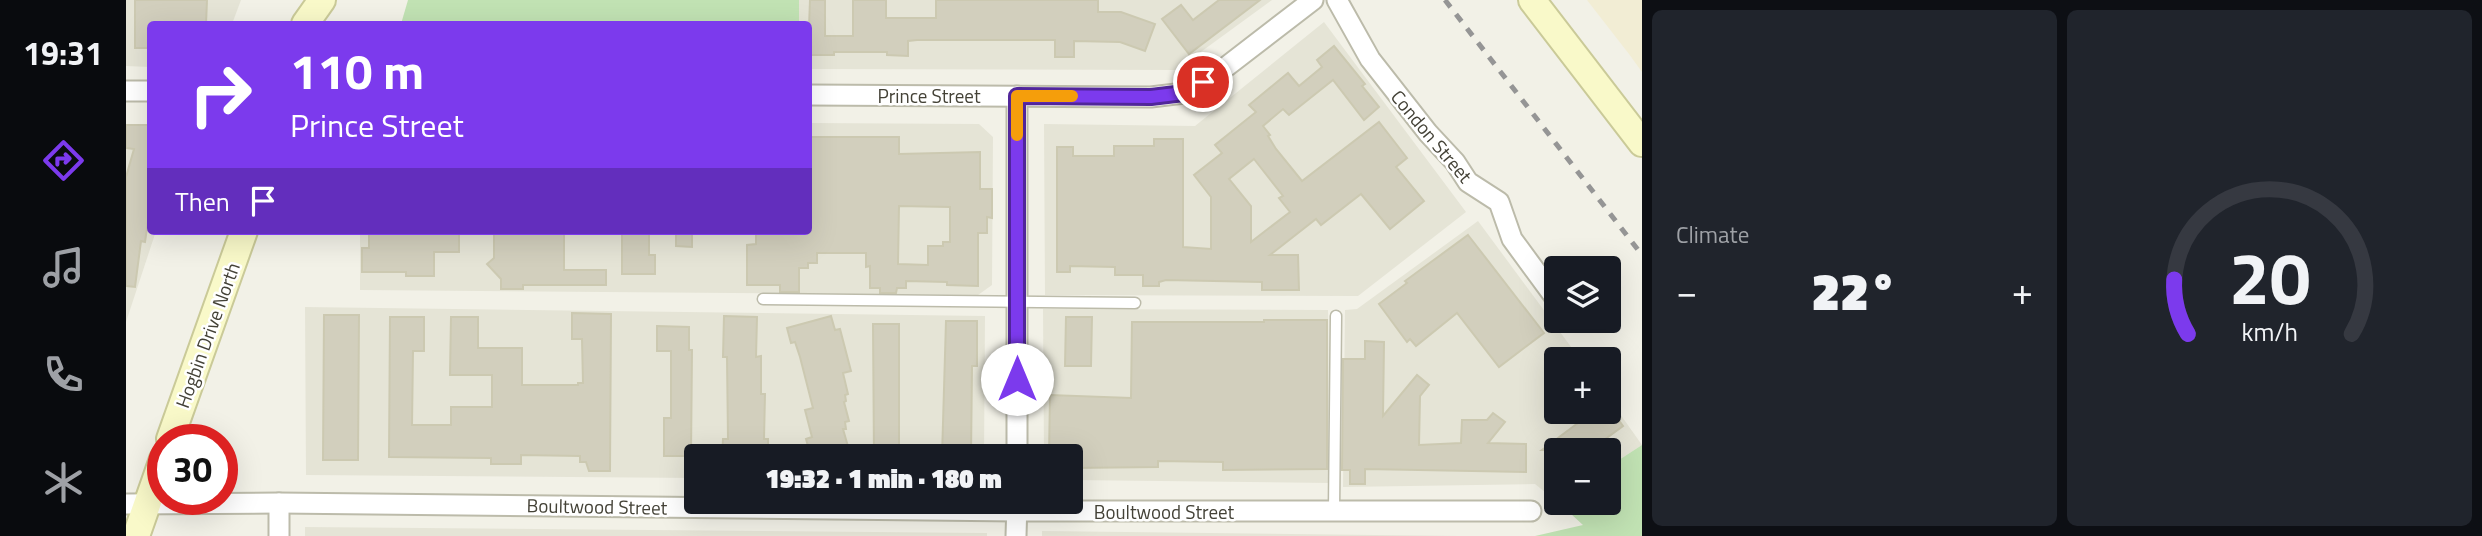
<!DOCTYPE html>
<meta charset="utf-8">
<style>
:root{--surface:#171b24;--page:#20242c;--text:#f1f3f6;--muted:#9ea1a6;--line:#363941;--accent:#7c3aed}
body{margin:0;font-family:"Titillium Web",sans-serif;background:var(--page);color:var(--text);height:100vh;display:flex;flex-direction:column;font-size:26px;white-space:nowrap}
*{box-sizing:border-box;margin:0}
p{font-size:23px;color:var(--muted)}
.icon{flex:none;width:38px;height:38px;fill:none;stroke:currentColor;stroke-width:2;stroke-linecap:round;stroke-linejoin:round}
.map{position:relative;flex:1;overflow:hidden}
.sheet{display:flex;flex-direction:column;gap:10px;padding:10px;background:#0d0f14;width:840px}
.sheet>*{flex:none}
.banner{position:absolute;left:21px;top:21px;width:665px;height:214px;border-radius:7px;box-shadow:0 7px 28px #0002;background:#7c3aed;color:#fff;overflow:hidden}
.controls{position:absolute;left:1418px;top:256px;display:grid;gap:14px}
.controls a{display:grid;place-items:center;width:77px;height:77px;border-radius:7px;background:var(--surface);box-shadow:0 7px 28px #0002;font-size:35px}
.speed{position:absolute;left:21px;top:424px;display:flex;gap:14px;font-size:35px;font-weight:700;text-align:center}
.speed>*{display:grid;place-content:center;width:91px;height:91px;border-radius:50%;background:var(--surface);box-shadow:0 7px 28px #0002;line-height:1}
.speed .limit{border:10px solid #d22;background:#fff;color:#111}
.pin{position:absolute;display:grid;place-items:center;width:60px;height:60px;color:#fff;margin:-30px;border:4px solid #fff;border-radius:50%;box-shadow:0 2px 7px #0007}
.me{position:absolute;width:77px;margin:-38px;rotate:0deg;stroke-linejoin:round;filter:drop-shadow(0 0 5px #0008)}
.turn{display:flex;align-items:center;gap:24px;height:147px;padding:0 28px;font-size:32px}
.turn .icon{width:91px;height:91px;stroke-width:2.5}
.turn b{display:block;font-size:49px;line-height:60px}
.then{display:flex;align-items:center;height:66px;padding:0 28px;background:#0003;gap:14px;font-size:26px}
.big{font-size:52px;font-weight:800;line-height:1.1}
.sheet .widget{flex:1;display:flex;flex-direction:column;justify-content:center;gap:10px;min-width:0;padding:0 24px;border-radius:10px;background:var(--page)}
.sheet .dial{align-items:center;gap:0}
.dial svg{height:182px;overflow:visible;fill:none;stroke:var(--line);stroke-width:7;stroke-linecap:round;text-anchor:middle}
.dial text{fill:var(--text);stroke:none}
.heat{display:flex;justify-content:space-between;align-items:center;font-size:38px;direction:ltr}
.sheet .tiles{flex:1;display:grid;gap:10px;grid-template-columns:repeat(2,1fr)}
.trip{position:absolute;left:558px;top:444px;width:399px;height:70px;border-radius:7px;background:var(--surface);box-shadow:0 7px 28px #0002;font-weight:800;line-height:70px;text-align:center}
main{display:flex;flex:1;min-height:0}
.tabs{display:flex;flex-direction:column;width:126px;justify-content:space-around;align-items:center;background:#090b0e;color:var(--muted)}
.tabs .icon{width:49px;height:49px}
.tabs .selected{color:var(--accent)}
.tabs b{font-size:32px;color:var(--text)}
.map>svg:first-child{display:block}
</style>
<main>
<nav class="tabs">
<b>19:31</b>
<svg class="icon selected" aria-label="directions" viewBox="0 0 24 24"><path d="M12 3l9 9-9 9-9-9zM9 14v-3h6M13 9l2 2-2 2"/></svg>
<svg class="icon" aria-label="music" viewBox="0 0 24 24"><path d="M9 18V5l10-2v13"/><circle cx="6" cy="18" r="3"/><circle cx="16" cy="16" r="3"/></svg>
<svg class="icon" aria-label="phone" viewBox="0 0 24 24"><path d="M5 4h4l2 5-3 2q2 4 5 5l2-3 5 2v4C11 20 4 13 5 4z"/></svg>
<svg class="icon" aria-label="climate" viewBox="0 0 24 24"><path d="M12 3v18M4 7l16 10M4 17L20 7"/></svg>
</nav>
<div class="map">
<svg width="1516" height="536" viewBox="0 0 1516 536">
<rect width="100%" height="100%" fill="#f2f1e7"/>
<g fill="#e5e4d6">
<polygon points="0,0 115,0 106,24 24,24 24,67 0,66"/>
<polygon points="673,0 1146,0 1050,70 683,69 682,24 673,24"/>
<polygon points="1198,22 1340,212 1232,296 919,295 918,124 1069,126"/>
<polygon points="683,123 853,124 867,137 866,285 852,295 234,290 234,231 682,231"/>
<polygon points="0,125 24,126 24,231 30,231 0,322"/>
<polygon points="1352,221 1454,359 1430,359 1430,411 1482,411 1482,397 1516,445 1482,467 1482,450 1430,450 1430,501 1409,484 1217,487 1219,310 1231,309"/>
<polygon points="179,307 859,316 858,457 570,457 570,478 180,475"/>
<polygon points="917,309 1202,310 1204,483 945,480 945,457 918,457"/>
<polygon points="179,527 861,533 861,536 179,536"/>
<polygon points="916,531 1333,536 916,536"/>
</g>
<polygon fill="#f2edd4" points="1461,0 1516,0 1516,72 1503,54"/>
<g fill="#c1e2b3">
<polygon points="282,0 673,0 673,24 275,24"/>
<polygon points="1516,445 1516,536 1409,536 1457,525 1432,502 1482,502 1482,467"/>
</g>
<g fill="#d2cfbd" stroke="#ccc9b1" stroke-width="2" fill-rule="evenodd">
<polygon points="9,0 81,0 80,24 24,24 24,48 9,48"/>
<polygon points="684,0 699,0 699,36 727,36 727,0 760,0 760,18 810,18 810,0 972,0 972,12 995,12 1029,24 1019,51 994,42 948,41 948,57 929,57 929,40 791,40 782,41 782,56 761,55 761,52 708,52 708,55 682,55"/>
<polygon points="1093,0 1134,0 1063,54 1036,19 1055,5 1067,20"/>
<path d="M1208 46 1239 84 1236 86 1253 107 1238 120 1207 80 1163 115 1157 109 1137 126 1144 135 1142 136 1150 149 1176 181 1253 122 1281 158 1270 167 1298 201 1264 229 1235 194 1195 225 1190 219 1144 255H1172L1173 290H1136V282L1040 280 1033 282V286H1017V275H989V267L944 266V272H931V147H947V156H988V146H1028V139H1057V247L1085 249V197L1068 175 1096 153 1089 145 1130 112 1123 105 1162 73 1173 86 1196 67 1191 60ZM1128 159 1157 196 1153 198 1164 212 1125 242V206L1103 179Z"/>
<polygon points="0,125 24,125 24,221 22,221 19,242 15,241 9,287 0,286 0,177 8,149 0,148"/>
<path d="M682 137H773V154L854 152V189H866V218L861 217V233H852V286L821 285V282L780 281V288H771L770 293H754V288H744V266L740 267V253H691V263H682V268H673V292H654V285H621V245L630 244V231H682ZM773 206 824 207V242H817V246H802V265L772 264Z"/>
<polygon points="243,231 333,231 333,252 308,252 308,276 280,276 280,272 236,272 236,248 243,248"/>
<polygon points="368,231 438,231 438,270 480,270 480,285 397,285 397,289 375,289 375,279 361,264 368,258"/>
<polygon points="496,231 523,231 523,255 529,255 529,274 496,274"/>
<polygon points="550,231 566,231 566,247 550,246"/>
<polygon points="1342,235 1418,333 1373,367 1331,313 1290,346 1284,339 1281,342 1253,304 1281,283 1279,281"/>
<polygon points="446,313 485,314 484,471 463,471 460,462 454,462 454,456 395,455 395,464 365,464 365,458 263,457 264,317 298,317 298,351 287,351 286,425 325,425 325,407 366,407 366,375 324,375 325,317 352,317 352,348 396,348 396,385 452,385 452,383 457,383 456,339 446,339"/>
<polygon points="198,315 233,315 232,460 197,460"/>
<polygon points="598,316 631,317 630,357 635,356 635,394 639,394 638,439 642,439 642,457 596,457 597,439 602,439 601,357 597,357"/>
<polygon points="705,316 709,330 714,329 725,371 717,373 722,394 719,395 720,401 718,402 723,421 719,422 720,429 717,429 725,457 685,457 680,439 686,437 679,410 687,408 674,357 669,342 665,343 661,328"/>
<polygon points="940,317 966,317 965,366 939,366"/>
<polygon points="1138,320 1201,320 1201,469 1097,470 1097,462 1032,461 1032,467 945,468 945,457 923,457 924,395 1005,398 1006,322 1138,322"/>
<polygon points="820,321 851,321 851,366 846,366 845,457 816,457"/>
<polygon points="747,324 773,324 773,457 748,457"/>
<polygon points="531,326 563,327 563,350 566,350 565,456 538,456 538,418 545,418 545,351 531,351"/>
<polygon points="1239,341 1258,342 1257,416 1291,375 1303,385 1294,396 1293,445 1335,443 1336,420 1361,420 1367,413 1379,422 1362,443 1400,444 1400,472 1239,469 1239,484 1224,484 1224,470 1216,470 1217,359 1239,359"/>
<polygon points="1468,411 1486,411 1497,426 1478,440 1485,450 1416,450"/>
</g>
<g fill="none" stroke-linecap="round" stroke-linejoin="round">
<defs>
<g id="lane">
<polyline points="637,299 1009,303"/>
<polyline points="1208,511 1210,316"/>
</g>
<g id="street">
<polyline points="1211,0 1244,59 1302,133 1329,162 1342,182 1373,202 1386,239 1430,299"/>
<polyline points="0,91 24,91"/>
<polyline points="682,95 1025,97 1058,93 1096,70 1187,0"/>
<polyline points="891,457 891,96"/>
<polyline points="0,504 153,503 891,511 1405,511"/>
<polyline points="153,536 153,503"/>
<polyline points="890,536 891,502"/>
</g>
<g id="secondary">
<polyline points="1406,0 1516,143"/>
<polyline points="179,24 196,0"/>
<polyline points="44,439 118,231"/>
<polyline points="10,536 37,459"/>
</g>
</defs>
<use href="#lane" stroke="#bcbbaa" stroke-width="13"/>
<use href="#street" stroke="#bcbbaa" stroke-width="23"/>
<use href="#secondary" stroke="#caca98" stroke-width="30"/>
<use href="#lane" stroke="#fff" stroke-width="10"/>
<use href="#street" stroke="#fff" stroke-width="19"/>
<use href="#secondary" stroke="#f9f9c9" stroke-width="26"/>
<polyline stroke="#959595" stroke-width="5" stroke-dasharray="9 9" stroke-linecap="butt" points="1319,0 1516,255"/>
</g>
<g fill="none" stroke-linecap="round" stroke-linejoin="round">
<defs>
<polyline id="route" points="891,379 891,96 1025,97 1058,93 1077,82"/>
</defs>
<use href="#route" stroke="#51269a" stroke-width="18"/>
<use href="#route" stroke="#7c3aed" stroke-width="12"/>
<polyline stroke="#f59e0b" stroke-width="12" points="891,135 891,96 946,96"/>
</g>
<g text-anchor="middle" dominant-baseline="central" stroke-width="5" stroke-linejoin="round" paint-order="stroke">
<g font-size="19" fill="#444237" stroke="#fff">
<text x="803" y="95">Prince Street</text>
<text transform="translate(1306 136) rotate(50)">Condon Street</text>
<text transform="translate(81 335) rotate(-70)">Hogbin Drive North</text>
<text transform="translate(471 506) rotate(1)">Boultwood Street</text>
<text x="1038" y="511">Boultwood Street</text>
</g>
</g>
</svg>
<div class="controls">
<a><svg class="icon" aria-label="layers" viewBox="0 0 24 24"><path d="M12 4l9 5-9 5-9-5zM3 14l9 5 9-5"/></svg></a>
<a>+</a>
<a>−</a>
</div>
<div class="speed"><div class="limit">30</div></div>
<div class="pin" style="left:1077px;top:82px;background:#d93025"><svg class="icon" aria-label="arrive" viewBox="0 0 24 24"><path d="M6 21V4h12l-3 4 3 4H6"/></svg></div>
<svg class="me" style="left:891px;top:379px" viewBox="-20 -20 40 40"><circle r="19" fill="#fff"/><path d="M0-13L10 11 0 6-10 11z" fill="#7c3aed"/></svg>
<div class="trip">19:32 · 1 min · 180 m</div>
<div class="banner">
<div class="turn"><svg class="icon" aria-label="right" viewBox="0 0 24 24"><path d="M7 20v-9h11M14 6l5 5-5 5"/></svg><div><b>110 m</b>Prince Street</div></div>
<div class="then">Then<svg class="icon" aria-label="arrive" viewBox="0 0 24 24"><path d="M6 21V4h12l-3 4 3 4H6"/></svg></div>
</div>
</div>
<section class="sheet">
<div class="tiles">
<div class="widget"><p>Climate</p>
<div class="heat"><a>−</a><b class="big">22°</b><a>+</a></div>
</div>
<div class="widget dial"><svg viewBox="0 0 100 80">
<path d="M14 69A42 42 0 1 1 86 69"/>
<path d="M14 69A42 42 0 0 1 8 45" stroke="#7c3aed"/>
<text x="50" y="56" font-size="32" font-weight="700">20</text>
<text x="50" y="72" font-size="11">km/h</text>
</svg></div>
</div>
</section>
</main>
